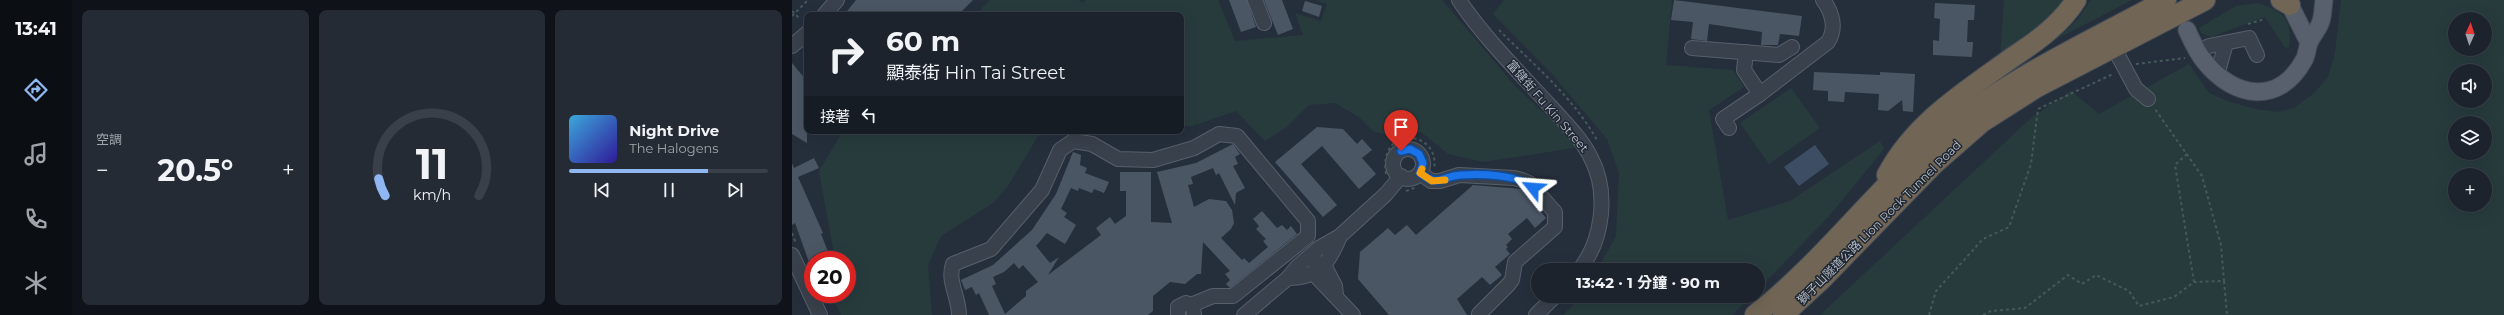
<!DOCTYPE html>
<html lang="zh-TW">
<meta charset="utf-8">
<style>
:root{--surface:#1c232d;--page:#252b35;--text:#f1f3f6;--muted:#a0a4aa;--line:#3a4049;--accent:#8fb7f2}
body{margin:0;font-family:Montserrat,"Noto Sans TC",sans-serif;background:var(--page);color:var(--text);height:100vh;display:flex;flex-direction:column;font-size:15px;white-space:nowrap}
*{box-sizing:border-box;margin:0}
p{font-size:13px;color:var(--muted)}
.icon{flex:none;width:22px;height:22px;fill:none;stroke:currentColor;stroke-width:2;stroke-linecap:round;stroke-linejoin:round}
.map{position:relative;flex:1;overflow:hidden}
.panel{display:flex;flex-direction:column;gap:10px;padding:10px;background:#0f1319;width:720px}
.panel>*{flex:none}
.hud{position:absolute;left:12px;top:12px;width:380px;height:122px;border-radius:8px;box-shadow:0 4px 16px #0002,0 0 0 1px var(--line);background:#1c232d;color:var(--text);overflow:hidden}
.needle{width:26px;rotate:3deg}
.fabs{position:absolute;left:1656px;top:12px;display:grid;gap:8px}
.fabs a{display:grid;place-items:center;width:44px;height:44px;border-radius:50%;background:var(--surface);box-shadow:0 4px 16px #0002,0 0 0 1px var(--line);font-size:20px}
.speed{position:absolute;left:12px;top:251px;display:flex;gap:8px;font-size:20px;font-weight:700;text-align:center}
.speed>*{display:grid;place-content:center;width:52px;height:52px;border-radius:50%;background:var(--surface);box-shadow:0 4px 16px #0002,0 0 0 1px var(--line);line-height:1}
.speed .limit{border:6px solid #d22;background:#fff;color:#111}
.pin{position:absolute;display:grid;place-items:center;width:34px;height:34px;color:#fff;margin:-41px -17px;border-radius:50% 50% 50% 0;rotate:-45deg;box-shadow:0 0 4px #0007}
.pin .icon{rotate:45deg}
.me{position:absolute;width:44px;margin:-22px;rotate:298deg;stroke-linejoin:round;filter:drop-shadow(0 0 3px #0008)}
.turn{display:flex;align-items:center;gap:14px;height:84px;padding:0 16px;font-size:18px}
.turn .icon{width:52px;height:52px;stroke-width:2.5}
.turn b{display:block;font-size:28px;line-height:34px}
.then{display:flex;align-items:center;height:38px;padding:0 16px;background:#0003;gap:8px;font-size:15px}
.big{font-size:30px;font-weight:700;line-height:1.1}
.panel .tile{flex:1;display:flex;flex-direction:column;justify-content:center;gap:6px;min-width:0;padding:0 14px;border-radius:8px;background:var(--page)}
.panel .dial{align-items:center;gap:0}
.dial svg{height:104px;overflow:visible;fill:none;stroke:var(--line);stroke-width:7;stroke-linecap:round;text-anchor:middle}
.dial text{fill:var(--text);stroke:none}
.song{display:flex;align-items:center;gap:12px}
.cover{width:48px;height:48px;border-radius:6px;background:linear-gradient(135deg,hsl(200 70% 55%),hsl(250 70% 35%))}
.played{height:4px;border-radius:2px;background:linear-gradient(90deg,var(--accent) 70%,var(--line) 70%)}
.keys{display:flex;justify-content:space-around;direction:ltr}
.heat{display:flex;justify-content:space-between;align-items:center;font-size:22px;direction:ltr}
.panel .tiles{flex:1;display:grid;gap:10px;grid-template-columns:repeat(3,1fr)}
.trip{position:absolute;left:739px;top:263px;width:234px;height:40px;border-radius:20px;background:var(--surface);box-shadow:0 4px 16px #0002,0 0 0 1px var(--line);font-weight:700;line-height:40px;text-align:center}
main{display:flex;flex:1;min-height:0}
.menu{display:flex;flex-direction:column;width:72px;justify-content:space-around;align-items:center;background:#0b0e12;color:var(--muted)}
.menu .icon{width:28px;height:28px}
.menu .active{color:var(--accent)}
.menu b{font-size:18px;color:var(--text)}
.map>svg:first-child{display:block}
</style>
<main>
<nav class="menu">
<b>13:41</b>
<svg class="icon active" aria-label="directions" viewBox="0 0 24 24"><path d="M12 3l9 9-9 9-9-9zM9 14v-3h6M13 9l2 2-2 2"/></svg>
<svg class="icon" aria-label="music" viewBox="0 0 24 24"><path d="M9 18V5l10-2v13"/><circle cx="6" cy="18" r="3"/><circle cx="16" cy="16" r="3"/></svg>
<svg class="icon" aria-label="phone" viewBox="0 0 24 24"><path d="M5 4h4l2 5-3 2q2 4 5 5l2-3 5 2v4C11 20 4 13 5 4z"/></svg>
<svg class="icon" aria-label="climate" viewBox="0 0 24 24"><path d="M12 3v18M4 7l16 10M4 17L20 7"/></svg>
</nav>
<section class="panel">
<div class="tiles">
<div class="tile"><p>空調</p>
<div class="heat"><a>−</a><b class="big">20.5°</b><a>+</a></div>
</div>
<div class="tile dial"><svg viewBox="0 0 100 80">
<path d="M14 69A42 42 0 1 1 86 69"/>
<path d="M14 69A42 42 0 0 1 9 56" stroke="#8fb7f2"/>
<text x="50" y="56" font-size="32" font-weight="700">11</text>
<text x="50" y="72" font-size="11">km/h</text>
</svg></div>
<div class="tile">
<div class="song"><i class="cover"></i><div><b>Night Drive</b><p>The Halogens</p></div></div>
<div class="played"></div>
<div class="keys"><svg class="icon" aria-label="previous" viewBox="0 0 24 24"><path d="M18 5L8 12l10 7zM5 5v14"/></svg><svg class="icon" aria-label="pause" viewBox="0 0 24 24"><path d="M8 5v14M16 5v14"/></svg><svg class="icon" aria-label="next" viewBox="0 0 24 24"><path d="M6 5l10 7-10 7zM19 5v14"/></svg></div>
</div>
</div>
</section>
<div class="map">
<svg width="1712" height="315" viewBox="0 0 1712 315">
<rect width="100%" height="100%" fill="#252f3c"/>
<g fill="#273b3d" fill-rule="evenodd">
<polygon points="198,0 287,0 290,3 294,0 426,0 443,41 511,35 503,13 529,21 535,4 523,0 650,0 724,87 788,147 691,162 656,154 629,132 599,136 581,131 568,118 543,103 517,105 495,127 473,141 444,111 400,126 389,126 389,15 183,15"/>
<polygon points="712,0 880,0 874,65 941,70 952,87 917,110 936,220 998,201 1088,141 1092,149 1038,215 966,290 966,270 805,270 824,236 827,173 815,139 761,75 701,14"/>
<polygon points="1212,0 1275,0 1269,10 1208,59"/>
<polygon points="1299,0 1340,0 1265,39 1286,19"/>
<path d="M1549 0H1712V315H1028L1239 118 1279 91 1307 114 1397 64 1417 93 1438 102 1464 109 1486 112 1502 108 1522 93 1536 77 1543 53ZM1663 19H1693V49H1663ZM1663 71H1693V101H1663ZM1663 123H1693V153H1663ZM1663 175H1693V205H1663Z"/>
<path d="M1466 3C1492 12 1500 19 1497 47L1493 48 1473 17 1419 37 1409 33 1407 28 1444 6Z"/>
<polygon points="999,88 1028,128 977,164 948,123"/>
<polygon points="51,131 253,131 246,136 216,186 201,203 149,236 136,265 140,315 49,315 39,294 55,294 55,260 29,260 42,254 27,171"/>
<polygon points="790,296 960,296 940,315 771,315"/>
</g>
<polygon fill="#3c4d64" points="1023,145 1037,164 1007,186 992,167"/>
<g fill="#4b5664" fill-rule="evenodd">
<polygon points="64,0 181,0 166,15 52,15"/>
<polygon points="437,0 455,0 464,27 449,32"/>
<polygon points="472,0 490,0 501,29 486,35"/>
<polygon points="882,0 1010,16 1007,36 988,34 986,45 969,45 970,32 917,24 915,41 899,39 901,22 879,20"/>
<polygon points="513,1 530,6 527,17 510,11"/>
<polygon points="1143,3 1183,5 1182,20 1176,20 1175,42 1181,42 1180,57 1141,55 1141,40 1147,41 1148,19 1142,18"/>
<polygon points="0,63 15,81 15,143 0,134"/>
<polygon points="1022,72 1088,75 1088,72 1123,74 1121,112 1111,111 1110,100 1096,111 1086,110 1087,94 1053,92 1052,102 1036,101 1036,91 1021,90"/>
<polygon points="525,127 551,129 565,144 570,139 580,150 570,158 584,174 567,189 530,146 509,164 545,205 531,217 483,162"/>
<path d="M441 144 448 154 443 157 446 164 441 166 453 188 444 193 443 205 427 173 424 175 421 168 399 177 401 184 396 185 402 207 417 199 434 201 440 210 442 223 439 229 429 238 450 260 452 258 457 263 476 247 471 241 474 239 464 229 467 226 461 219 470 211 485 228 490 225 495 230 499 226 505 234 438 288 434 284 438 280 433 274 438 271 411 242 409 274H405L393 284 378 282 361 296V311L356 315H197L187 293 184 295 180 287 173 290 169 280 201 265 240 230 264 194 281 152 289 155 288 165 295 168 293 173 317 182 312 193 302 189 300 193 287 188 286 191 279 188 269 209 275 213 272 217 284 225 273 244 255 233 244 246 258 263 267 257 256 275 309 235 304 228 318 217 323 224 334 216V191H328V172H359V222L380 223 365 172 404 163ZM222 263 227 269 231 265 246 282 234 291V296L213 314 200 286 204 284 201 277 212 272Z"/>
<polygon points="22,158 27,168 6,177 31,233 29,234 37,254 17,262 3,223 0,225 0,163 2,168"/>
<polygon points="681,185 730,189 754,218 743,228 735,218 716,234 720,239 714,245 716,247 714,249 718,254 703,267 710,275 698,285 690,277 665,299 675,315 597,315 566,279 568,252 596,228 603,235 615,225 624,235"/>
</g>
<g fill="none" stroke-linecap="round" stroke-linejoin="round">
<defs>
<g id="minor">
<polyline points="463,0 472,23"/>
<path d="M667 0C693 39 728 73 760 108 774 124 790 139 799 158 817 192 811 241 787 270"/>
<polyline points="32,15 45,0"/>
<polyline points="0,46 15,33"/>
<polyline points="900,48 987,55 1000,47"/>
<polyline points="1322,48 1344,89 1356,99"/>
<polyline points="1406,51 1417,46 1457,38 1465,55"/>
<polyline points="954,52 952,70 968,94"/>
<polyline points="1425,75 1434,43"/>
<path d="M937 128 931 119 968 94 1036 42C1045 28 1040 12 1031 0"/>
<circle cx="616" cy="164" r="15"/>
<polyline points="628,173 639,181 648,181 667,175 722,178 730,180 737,183 763,212 763,227 723,262 720,280 716,285 687,314"/>
<polyline points="0,255 28,315"/>
<polyline points="523,262 532,265 543,286 544,295"/>
<polyline points="522,274 561,315"/>
<path d="M496 278C527 278 537 263 548 236"/>
<path d="M167 315C167 297 155 281 161 264L199 249 250 190 268 150 281 141 300 144 326 159 361 160 402 148 427 134 445 136 516 221V236L441 296H421L399 305"/>
<polyline points="386,315 386,307 394,303 401,307 402,315"/>
<polyline points="452,315 496,278 505,267 527,248 548,236 594,194 609,176"/>
<polyline points="744,315 763,296"/>
</g>
<g id="major">
<polyline points="1498,0 1498,5 1517,43"/>
<path d="M1395 30C1400 41 1405 53 1413 62 1442 98 1487 106 1512 60 1515 55 1515 48 1517 43 1520 35 1527 29 1529 21 1531 15 1531 7 1532 0"/>
</g>
<g id="highway">
<polyline points="1489,0 1498,5"/>
<path d="M1095 175C1123 122 1174 91 1221 57 1245 41 1268 25 1284 0"/>
<path d="M963 315C1031 262 1082 191 1148 135 1216 78 1297 42 1374 0"/>
<polyline points="991,315 1028,281 1142,164 1190,122 1245,87 1413,0"/>
</g>
</defs>
<use href="#minor" stroke="#575f6a" stroke-width="16"/>
<use href="#major" stroke="#424a55" stroke-width="19"/>
<use href="#highway" stroke="#444c57" stroke-width="22"/>
<g stroke="#45585a" stroke-width="2" stroke-dasharray="3 3" stroke-linecap="butt">
<polyline points="0,11 7,18"/>
<polyline points="0,16 16,0"/>
<polyline points="1456,24 1473,19"/>
<path d="M707 30C741 64 781 97 805 140"/>
<polyline points="1344,64 1393,58"/>
<polyline points="1395,154 1383,165 1402,282"/>
<path d="M594 174C586 123 649 130 642 169"/>
<polyline points="614,191 625,187"/>
<polyline points="0,233 4,243"/>
<polyline points="1432,281 1435,315"/>
<polyline points="774,303 781,296"/>
<polyline points="1137,315 1144,291 1191,239 1217,227 1239,164 1246,109 1321,74"/>
<polyline points="1191,315 1199,311 1233,308 1276,275 1290,284 1304,275 1337,291 1347,306 1382,297 1402,282 1432,281 1429,245 1410,176 1363,109"/>
</g>
<use href="#minor" stroke="#39414c" stroke-width="14"/>
<use href="#major" stroke="#57606c" stroke-width="17"/>
<use href="#highway" stroke="#716656" stroke-width="20"/>
</g>
<g fill="none" stroke-linecap="round" stroke-linejoin="round">
<defs>
<path id="route" d="M609 151 618 149 627 154 631 163 628 173C648 188 649 176 669 175 688 174 727 174 741 188"/>
</defs>
<use href="#route" stroke="#114b97" stroke-width="10"/>
<use href="#route" stroke="#1a73e8" stroke-width="7"/>
<polyline stroke="#f59e0b" stroke-width="7" points="630,169 628,173 640,181 653,180"/>
</g>
<g text-anchor="middle" dominant-baseline="central" stroke-width="3" stroke-linejoin="round" paint-order="stroke">
<g font-size="12" fill="#b4bcc7" stroke="#1e2631">
<text transform="translate(756 106) rotate(49)">富健街 Fu Kin Street</text>
<text transform="translate(1087 222) rotate(-45)">獅子山隧道公路 Lion Rock Tunnel Road</text>
</g>
</g>
</svg>
<div class="fabs">
<a><svg class="needle" viewBox="-14 -14 28 28"><path d="M0-13l5 13h-10z" fill="#e53935"/><path d="M0 13l5-13h-10z" fill="#a0a4aa"/></svg></a>
<a><svg class="icon" aria-label="sound" viewBox="0 0 24 24"><path d="M4 9h4l5-4v14l-5-4H4zM17 9q2 3 0 6"/></svg></a>
<a><svg class="icon" aria-label="layers" viewBox="0 0 24 24"><path d="M12 4l9 5-9 5-9-5zM3 14l9 5 9-5"/></svg></a>
<a>+</a>
</div>
<div class="speed"><div class="limit">20</div></div>
<div class="pin" style="left:609px;top:151px;background:#d93025"><svg class="icon" aria-label="arrive" viewBox="0 0 24 24"><path d="M6 21V4h12l-3 4 3 4H6"/></svg></div>
<svg class="me" style="left:741px;top:188px" viewBox="-20 -20 40 40"><path d="M0-17L14 15 0 8-14 15z" fill="#1a73e8" stroke="#fff" stroke-width="4"/></svg>
<div class="trip">13:42 · 1 分鐘 · 90 m</div>
<div class="hud">
<div class="turn"><svg class="icon" aria-label="right" viewBox="0 0 24 24"><path d="M7 20v-9h11M14 6l5 5-5 5"/></svg><div><b>60 m</b>顯泰街 Hin Tai Street</div></div>
<div class="then">接著<svg class="icon" aria-label="left" viewBox="0 0 24 24"><path d="M17 20v-9H6M10 6l-5 5 5 5"/></svg></div>
</div>
</div>
</main>
